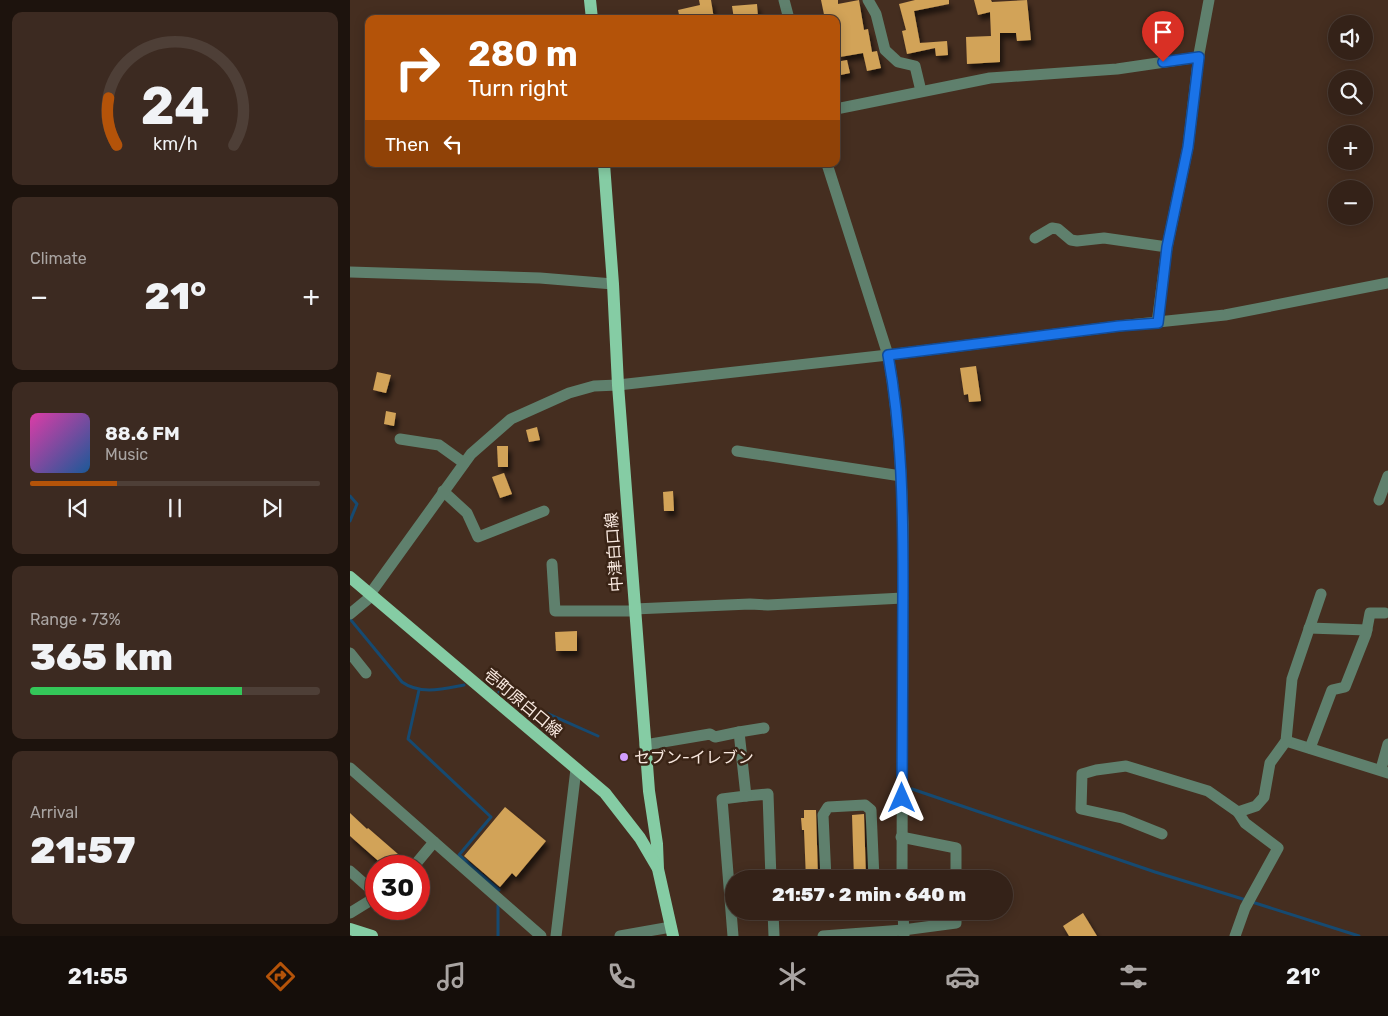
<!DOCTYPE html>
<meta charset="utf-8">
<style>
:root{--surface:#342218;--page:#3c2a21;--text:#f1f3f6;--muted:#a9a4a2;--line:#4e3f37;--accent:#b45309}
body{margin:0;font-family:Rubik,"Noto Sans JP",sans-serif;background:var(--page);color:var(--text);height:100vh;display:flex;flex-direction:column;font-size:19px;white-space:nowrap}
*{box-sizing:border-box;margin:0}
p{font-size:16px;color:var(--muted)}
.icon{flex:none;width:28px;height:28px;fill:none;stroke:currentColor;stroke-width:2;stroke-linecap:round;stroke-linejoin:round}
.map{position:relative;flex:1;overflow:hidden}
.sheet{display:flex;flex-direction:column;gap:12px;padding:12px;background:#1d130d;width:350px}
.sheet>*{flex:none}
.banner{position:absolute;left:15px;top:15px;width:475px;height:152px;border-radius:10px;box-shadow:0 2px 12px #0003,0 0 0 1px var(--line);background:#b45309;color:#fff;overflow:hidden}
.fabs{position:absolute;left:978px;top:15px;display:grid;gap:10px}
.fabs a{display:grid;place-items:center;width:45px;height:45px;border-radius:50%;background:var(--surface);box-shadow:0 2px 12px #0003,0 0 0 1px var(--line);font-size:25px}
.speed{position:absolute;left:15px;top:855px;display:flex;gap:10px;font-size:25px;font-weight:700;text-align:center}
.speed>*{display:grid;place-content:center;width:65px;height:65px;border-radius:50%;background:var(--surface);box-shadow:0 2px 12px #0003,0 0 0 1px var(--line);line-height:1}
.speed .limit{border:8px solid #d22;background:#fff;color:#111}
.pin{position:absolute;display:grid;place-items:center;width:42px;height:42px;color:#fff;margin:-51px -21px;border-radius:50% 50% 50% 0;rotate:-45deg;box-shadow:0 0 5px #0007}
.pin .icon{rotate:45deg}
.me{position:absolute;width:55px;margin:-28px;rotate:0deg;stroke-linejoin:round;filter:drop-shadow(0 0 4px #0008)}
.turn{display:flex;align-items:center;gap:18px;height:105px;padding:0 20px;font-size:22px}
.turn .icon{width:65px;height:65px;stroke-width:2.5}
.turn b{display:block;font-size:35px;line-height:42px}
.then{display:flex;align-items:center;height:48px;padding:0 20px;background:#0003;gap:10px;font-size:19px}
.big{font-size:38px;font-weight:800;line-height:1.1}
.sheet .tile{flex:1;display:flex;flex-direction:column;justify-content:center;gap:8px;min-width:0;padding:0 18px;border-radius:10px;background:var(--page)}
.sheet .dial{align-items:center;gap:0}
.dial svg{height:130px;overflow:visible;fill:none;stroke:var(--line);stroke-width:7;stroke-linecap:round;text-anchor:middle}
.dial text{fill:var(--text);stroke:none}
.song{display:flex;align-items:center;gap:15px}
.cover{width:60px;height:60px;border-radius:8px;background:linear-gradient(135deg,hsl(320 70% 55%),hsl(210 70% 35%))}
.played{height:5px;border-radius:2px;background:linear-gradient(90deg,var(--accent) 30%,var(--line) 30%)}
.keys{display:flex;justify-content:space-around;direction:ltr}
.heat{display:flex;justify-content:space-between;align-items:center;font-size:28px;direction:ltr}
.charge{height:8px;border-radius:4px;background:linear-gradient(90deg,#34c759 73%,var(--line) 0)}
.trip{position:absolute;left:375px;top:870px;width:288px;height:50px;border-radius:25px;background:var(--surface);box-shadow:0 2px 12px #0003,0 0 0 1px var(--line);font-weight:800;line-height:50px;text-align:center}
.tab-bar{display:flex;height:80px;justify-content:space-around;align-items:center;background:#150e0a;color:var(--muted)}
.tab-bar .icon{width:35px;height:35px}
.tab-bar .current{color:var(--accent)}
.tab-bar b{font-size:22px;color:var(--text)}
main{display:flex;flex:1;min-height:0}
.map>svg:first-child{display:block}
</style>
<main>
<section class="sheet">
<div class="tile dial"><svg viewBox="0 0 100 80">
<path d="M14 69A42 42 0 1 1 86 69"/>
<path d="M14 69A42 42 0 0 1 9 40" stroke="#b45309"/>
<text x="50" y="56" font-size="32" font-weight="700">24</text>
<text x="50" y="72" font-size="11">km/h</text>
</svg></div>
<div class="tile"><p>Climate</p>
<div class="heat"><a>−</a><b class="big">21°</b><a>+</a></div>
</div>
<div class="tile">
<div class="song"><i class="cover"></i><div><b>88.6 FM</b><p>Music</p></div></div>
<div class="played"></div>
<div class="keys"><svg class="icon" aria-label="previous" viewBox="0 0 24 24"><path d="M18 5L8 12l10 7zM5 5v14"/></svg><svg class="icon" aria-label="pause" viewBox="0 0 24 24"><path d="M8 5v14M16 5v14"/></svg><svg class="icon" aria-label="next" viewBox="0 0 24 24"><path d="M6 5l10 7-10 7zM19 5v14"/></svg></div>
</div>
<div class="tile"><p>Range · 73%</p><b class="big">365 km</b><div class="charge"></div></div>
<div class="tile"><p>Arrival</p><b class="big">21:57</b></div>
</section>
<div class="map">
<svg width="1038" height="936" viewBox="0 0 1038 936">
<defs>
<filter id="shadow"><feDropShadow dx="3" dy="5.5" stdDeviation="2.5" flood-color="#0009"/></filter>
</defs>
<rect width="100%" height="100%" fill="#452e20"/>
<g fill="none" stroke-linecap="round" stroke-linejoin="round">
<g stroke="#164a71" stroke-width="3">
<polyline points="0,496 7,504 0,521"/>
<path d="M0 619 52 682C70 695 93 689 114 685"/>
<polyline points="69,690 58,739 141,817 109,855 149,890"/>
<polyline points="149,692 248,736"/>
<polyline points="562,789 805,872 896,900"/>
<polyline points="902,902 1009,936"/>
<polyline points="148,936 148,905"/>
</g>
</g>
<g fill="#d2a359" filter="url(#shadow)">
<polygon points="349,0 361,0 364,19 330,19 328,10 350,5"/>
<polygon points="471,0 488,0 488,4 509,0 514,30 518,29 522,52 527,51 531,68 517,71 513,53 490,57 486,37 486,19 475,19"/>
<polygon points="565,0 599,0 599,4 564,11 570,43 597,41 598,55 586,56 585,48 557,54 552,31 556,30 549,4"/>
<polygon points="624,0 641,0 642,2 677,0 681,40 667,41 666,33 650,33 650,62 617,64 616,37 641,36 640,12 628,15"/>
<polygon points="407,4 408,17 402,19 384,19 382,6"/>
<polygon points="497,60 500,73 486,76 486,62"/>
<polygon points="626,366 631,401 619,402 618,394 614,395 610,368"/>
<polygon points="27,372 41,375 36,393 23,390"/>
<polygon points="36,411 46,413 44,426 34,424"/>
<polygon points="187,427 190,440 179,442 176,430"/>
<polygon points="147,446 158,446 158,467 148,467"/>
<polygon points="154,473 162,494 150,498 142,477"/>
<polygon points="323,491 324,511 314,511 313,492"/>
<polygon points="227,631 227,651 206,651 205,632"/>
<polygon points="155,807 196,841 166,877 162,873 150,887 114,856"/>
<polygon points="454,810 466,810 468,879 456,879 454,830 452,830 451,818 454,818"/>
<polygon points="0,813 17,829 18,828 56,861 52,866 34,866 0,836"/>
<polygon points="514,814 516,879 504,879 502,815"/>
<polygon points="733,913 747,936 719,936 713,926"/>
</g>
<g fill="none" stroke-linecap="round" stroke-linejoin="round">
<g stroke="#5f806d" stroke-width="11">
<polyline points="434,0 439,19"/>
<polyline points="518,0 526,14 535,50 548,62 565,66 571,91"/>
<polyline points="486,109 640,78 767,69 849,57"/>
<path d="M477 164 538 355C548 410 551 467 553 523L552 879"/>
<polyline points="685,238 702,228 708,229 721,240 727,241 754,238 817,247"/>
<polyline points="0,272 190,278 263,284"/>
<polyline points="807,323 817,247 838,147 849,54 859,0"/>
<polyline points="50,439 89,445 114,463"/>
<polyline points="387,451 551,476"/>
<polyline points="93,491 117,513 128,537 194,511"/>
<polyline points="1029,500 1038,476"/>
<polyline points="202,564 205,611 284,611"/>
<polyline points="284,609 400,604 418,605 553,598"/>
<polyline points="0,614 18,599 20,594 121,454 161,419 219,393 244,386 268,385 538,355 769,326 875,315 1038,283"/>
<polyline points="959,628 1017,630"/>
<polyline points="0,653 16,673"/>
<polyline points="389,732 414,728"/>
<polyline points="936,741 1038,773"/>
<polyline points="295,745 360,734 365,737 389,732 396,796 418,794 421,879"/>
<polyline points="960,748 982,690 995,687 1016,634 1020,613 1035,613"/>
<polyline points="0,768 191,936"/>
<polyline points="1031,769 1038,744"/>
<polyline points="812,834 772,818 731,809 732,774 746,770 776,766 858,791 888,812"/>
<polyline points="551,837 606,848 606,879"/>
<polyline points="64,866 84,842"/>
<polyline points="0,871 26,894"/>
<polyline points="476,879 473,815 478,807 515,805 521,810 524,879"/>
<polyline points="423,911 424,936"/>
<polyline points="553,911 554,936"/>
<polyline points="0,913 26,897"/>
<polyline points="206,936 226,769"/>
<polyline points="270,936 321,927"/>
<polyline points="383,936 372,799 396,796"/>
<polyline points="473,936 553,930 606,923 606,911"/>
<polyline points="885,936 895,908 928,848 895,823 888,812 906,806 914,797 920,763 936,741 942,679 971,594"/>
</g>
<g stroke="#85cca4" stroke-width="12">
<polyline points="240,0 242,19"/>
<polyline points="254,164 263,284 268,385 299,791 307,844 308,869 323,936"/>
<polyline points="0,577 255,793 290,838 307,867"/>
<polyline points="0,929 22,936"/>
</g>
</g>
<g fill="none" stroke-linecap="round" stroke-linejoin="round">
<defs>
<path id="route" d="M552 798C552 728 553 657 553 586 553 509 552 431 538 355L769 326 808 323 817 247 838 147 849 57 813 62"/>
</defs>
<use href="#route" stroke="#114b97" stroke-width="12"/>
<use href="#route" stroke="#1a73e8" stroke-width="9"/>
</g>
<circle fill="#d19dfe" stroke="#3a2416" stroke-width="2" cx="274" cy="757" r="5"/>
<g text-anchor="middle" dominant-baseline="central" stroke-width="5" stroke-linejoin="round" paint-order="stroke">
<g font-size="16" fill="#f9e9e0" stroke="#3a2416">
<text transform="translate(264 552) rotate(-94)">中津白口線</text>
<text transform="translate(173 703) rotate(40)">壱町原白口線</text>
</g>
<g font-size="16" fill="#f9e9e0" stroke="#3a2416" text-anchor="start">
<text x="284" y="757">セブン-イレブン</text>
</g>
</g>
</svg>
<div class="fabs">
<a><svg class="icon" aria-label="sound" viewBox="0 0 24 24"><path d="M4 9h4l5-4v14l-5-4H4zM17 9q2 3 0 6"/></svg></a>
<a><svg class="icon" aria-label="search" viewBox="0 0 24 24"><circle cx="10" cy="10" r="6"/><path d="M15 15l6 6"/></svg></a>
<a>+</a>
<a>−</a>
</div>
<div class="speed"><div class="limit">30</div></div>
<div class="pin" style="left:813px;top:62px;background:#d93025"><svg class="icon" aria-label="arrive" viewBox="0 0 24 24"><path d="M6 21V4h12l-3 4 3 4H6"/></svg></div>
<svg class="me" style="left:552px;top:798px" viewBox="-20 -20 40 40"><path d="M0-17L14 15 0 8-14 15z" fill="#1a73e8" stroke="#fff" stroke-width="4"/></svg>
<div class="trip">21:57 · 2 min · 640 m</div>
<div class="banner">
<div class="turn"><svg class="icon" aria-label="right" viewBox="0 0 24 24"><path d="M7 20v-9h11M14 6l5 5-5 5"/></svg><div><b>280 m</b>Turn right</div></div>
<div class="then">Then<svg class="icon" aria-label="left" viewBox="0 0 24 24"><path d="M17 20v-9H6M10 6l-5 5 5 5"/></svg></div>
</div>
</div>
</main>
<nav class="tab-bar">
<b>21:55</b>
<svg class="icon current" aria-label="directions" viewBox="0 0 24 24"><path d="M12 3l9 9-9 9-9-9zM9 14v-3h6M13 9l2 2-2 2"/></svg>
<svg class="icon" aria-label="music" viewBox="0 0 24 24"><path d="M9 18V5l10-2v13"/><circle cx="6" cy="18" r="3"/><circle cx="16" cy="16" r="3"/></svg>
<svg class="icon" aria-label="phone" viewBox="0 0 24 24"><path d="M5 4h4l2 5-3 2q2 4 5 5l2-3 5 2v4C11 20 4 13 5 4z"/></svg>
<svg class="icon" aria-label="climate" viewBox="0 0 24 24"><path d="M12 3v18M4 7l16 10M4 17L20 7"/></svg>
<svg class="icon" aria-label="car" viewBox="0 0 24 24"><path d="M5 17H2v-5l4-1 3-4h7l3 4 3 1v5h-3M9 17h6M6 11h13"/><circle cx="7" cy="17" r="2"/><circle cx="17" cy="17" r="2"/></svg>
<svg class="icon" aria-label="filters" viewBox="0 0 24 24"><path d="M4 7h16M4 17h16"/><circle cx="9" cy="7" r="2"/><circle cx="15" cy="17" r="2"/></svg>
<b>21°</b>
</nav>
